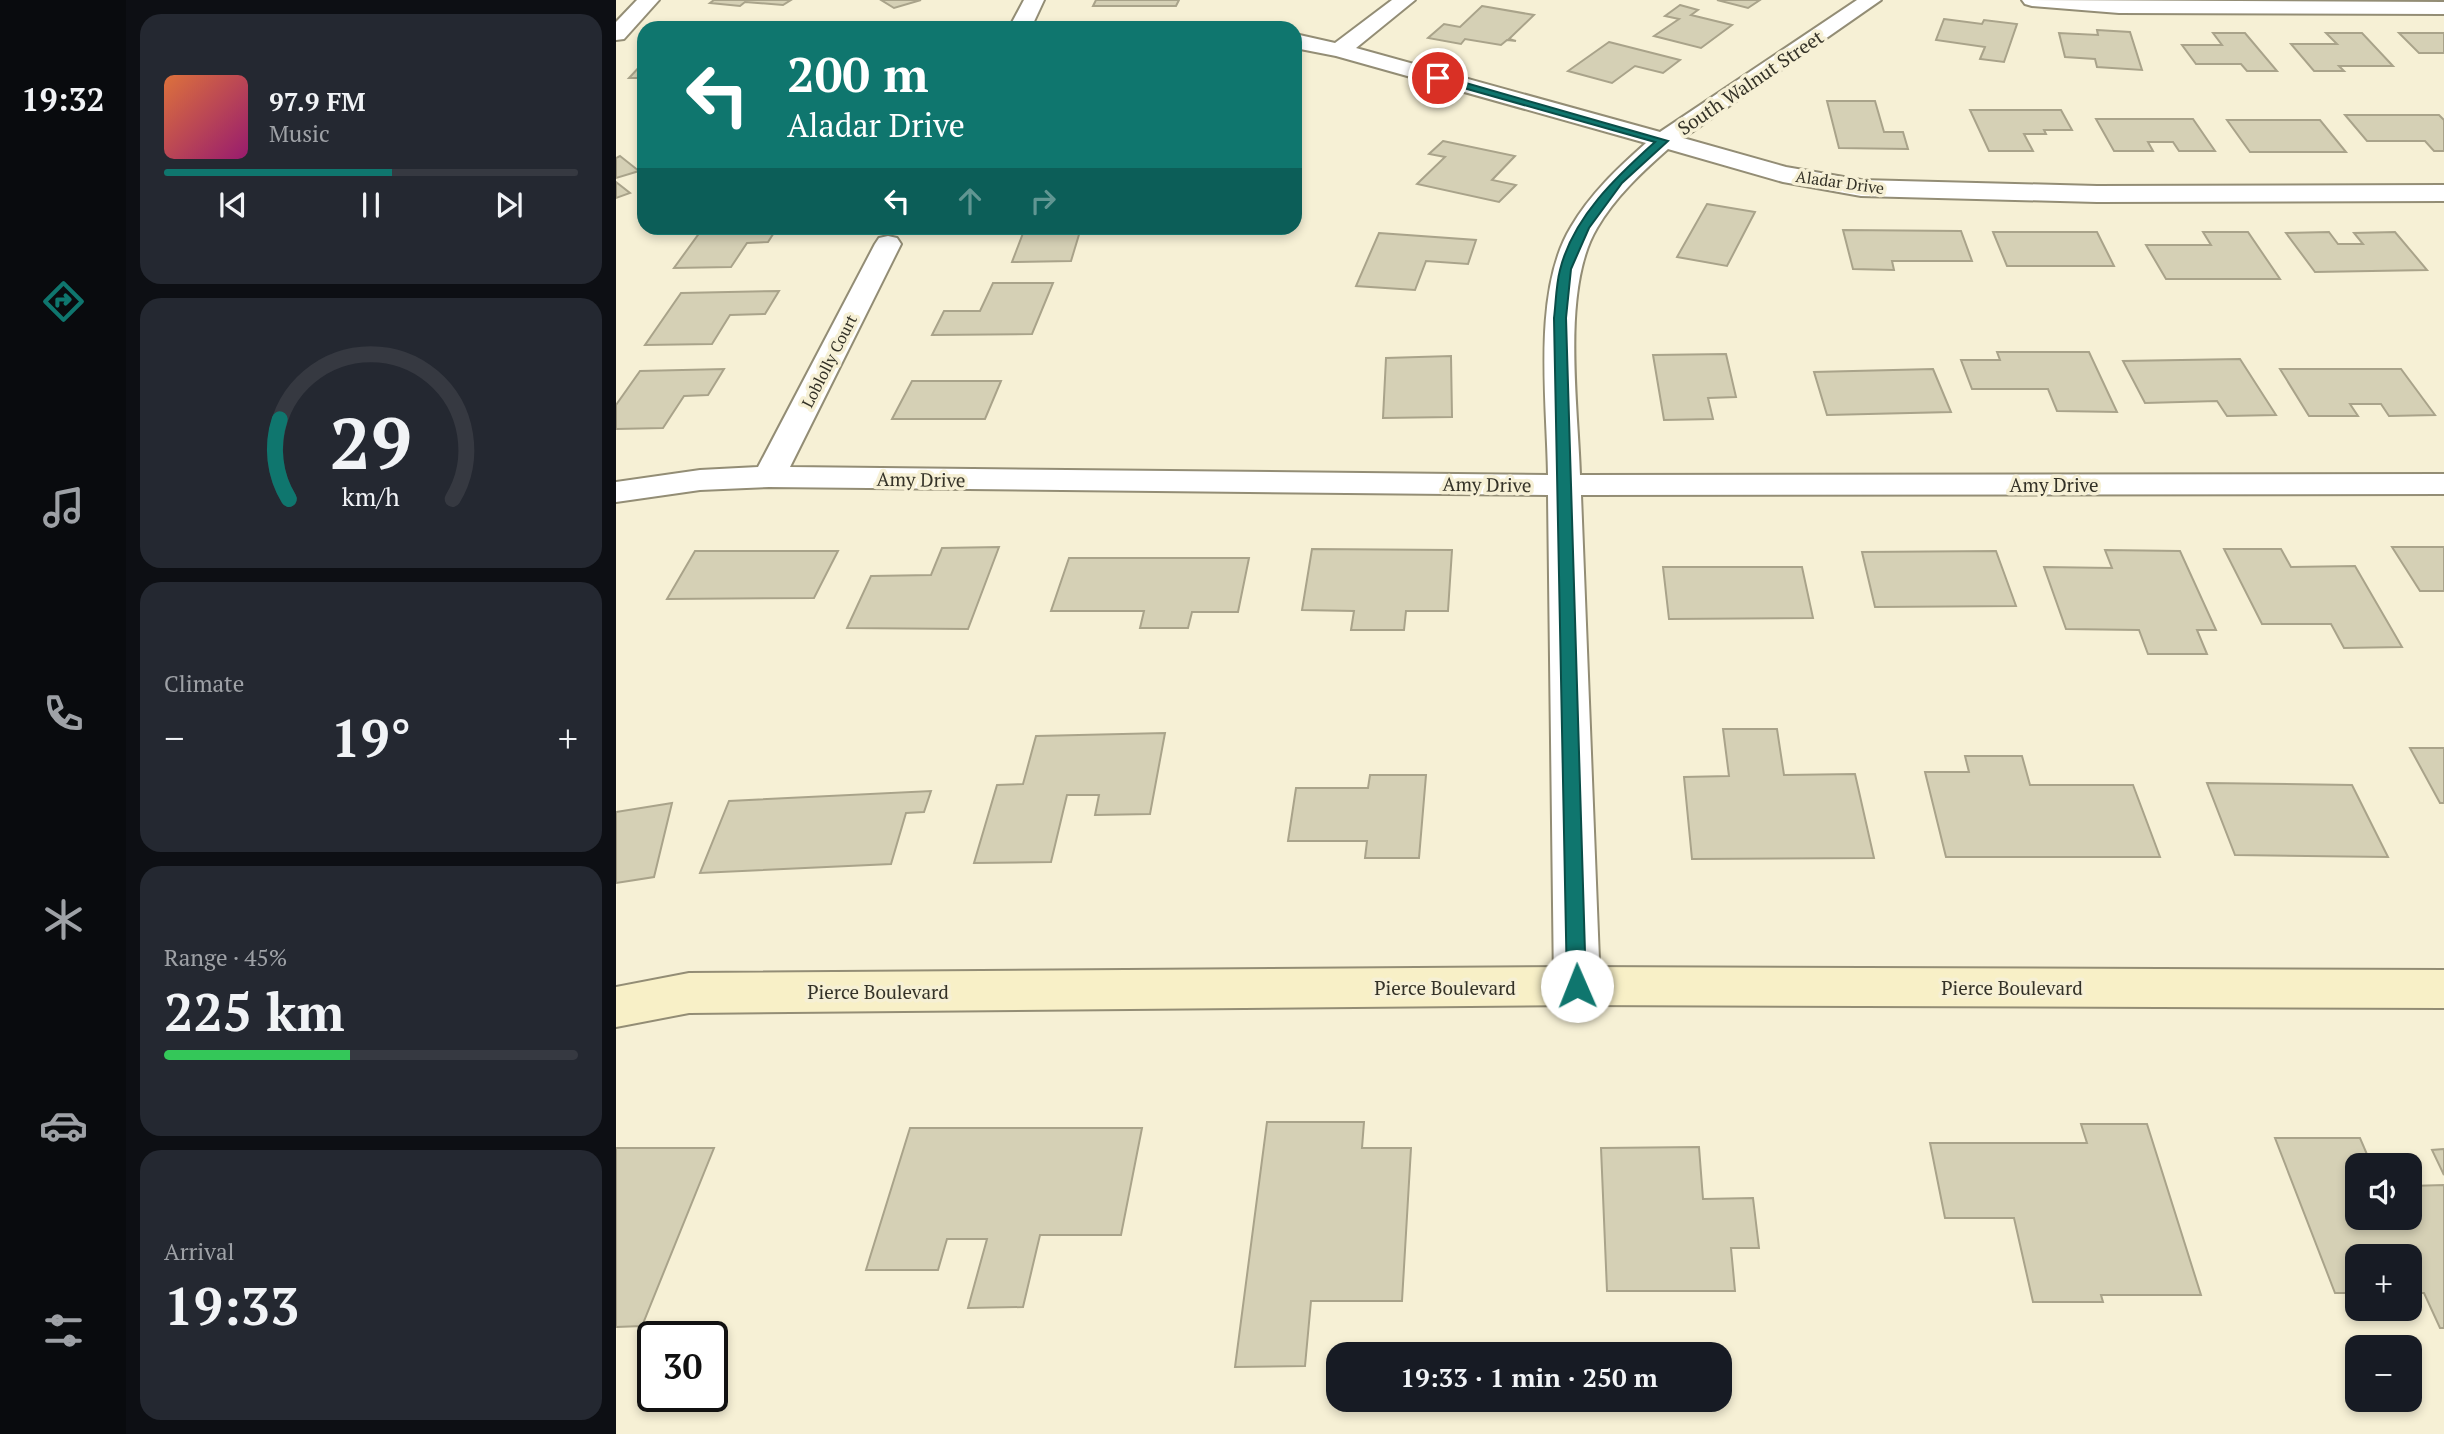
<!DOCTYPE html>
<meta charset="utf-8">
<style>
:root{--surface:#171b24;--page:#242831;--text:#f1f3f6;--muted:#9ea1a6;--line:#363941;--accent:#0f766e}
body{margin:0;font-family:"PT Serif",serif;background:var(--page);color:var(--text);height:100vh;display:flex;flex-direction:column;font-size:26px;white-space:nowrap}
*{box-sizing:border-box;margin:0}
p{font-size:23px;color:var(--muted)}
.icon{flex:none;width:38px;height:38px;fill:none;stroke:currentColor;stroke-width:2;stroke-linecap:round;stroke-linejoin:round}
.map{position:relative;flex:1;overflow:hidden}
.panel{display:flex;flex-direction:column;gap:14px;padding:14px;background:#0d0f14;width:490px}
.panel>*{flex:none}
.top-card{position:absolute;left:21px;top:21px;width:665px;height:214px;border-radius:21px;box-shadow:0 4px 10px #0003;background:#0f766e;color:#fff;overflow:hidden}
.buttons{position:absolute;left:1729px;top:1153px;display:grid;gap:14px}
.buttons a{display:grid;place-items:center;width:77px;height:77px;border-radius:14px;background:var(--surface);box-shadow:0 4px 10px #0003;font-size:35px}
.speed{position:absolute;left:21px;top:1321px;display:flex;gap:14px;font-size:35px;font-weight:700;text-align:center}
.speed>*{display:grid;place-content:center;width:91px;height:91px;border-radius:50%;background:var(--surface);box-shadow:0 4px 10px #0003;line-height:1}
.speed .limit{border:4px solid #111;border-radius:10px;background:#fff;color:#111}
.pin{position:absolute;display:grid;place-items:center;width:60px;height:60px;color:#fff;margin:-30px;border:4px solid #fff;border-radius:50%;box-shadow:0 2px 7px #0007}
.me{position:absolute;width:77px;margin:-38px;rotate:359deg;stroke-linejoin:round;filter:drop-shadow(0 0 5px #0008)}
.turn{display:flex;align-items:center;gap:24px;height:147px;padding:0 35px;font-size:32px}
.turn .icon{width:91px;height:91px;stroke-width:2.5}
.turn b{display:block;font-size:49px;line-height:60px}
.lanes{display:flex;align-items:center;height:66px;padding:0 35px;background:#0003;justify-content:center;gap:35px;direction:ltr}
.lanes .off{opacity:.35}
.big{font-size:52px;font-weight:700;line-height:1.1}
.panel .card{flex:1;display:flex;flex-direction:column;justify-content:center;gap:10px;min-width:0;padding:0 24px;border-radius:21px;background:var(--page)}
.panel .dial{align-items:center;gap:0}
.dial svg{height:182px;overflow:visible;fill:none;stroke:var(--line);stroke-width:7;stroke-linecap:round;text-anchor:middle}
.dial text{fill:var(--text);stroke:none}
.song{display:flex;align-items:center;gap:21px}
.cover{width:84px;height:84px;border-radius:10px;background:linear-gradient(135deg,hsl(20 70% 55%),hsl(320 70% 35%))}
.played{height:7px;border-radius:4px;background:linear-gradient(90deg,var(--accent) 55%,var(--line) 55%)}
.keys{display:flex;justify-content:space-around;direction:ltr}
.heat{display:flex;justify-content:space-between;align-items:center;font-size:38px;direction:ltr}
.charge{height:10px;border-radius:5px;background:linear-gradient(90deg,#34c759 45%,var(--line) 0)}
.trip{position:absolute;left:710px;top:1342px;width:406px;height:70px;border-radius:21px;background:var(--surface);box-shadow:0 4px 10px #0003;font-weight:700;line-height:70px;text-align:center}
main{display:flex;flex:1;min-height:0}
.menu{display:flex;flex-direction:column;width:126px;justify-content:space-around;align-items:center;background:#090b0e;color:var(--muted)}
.menu .icon{width:49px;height:49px}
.menu .on{color:var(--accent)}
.menu b{font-size:32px;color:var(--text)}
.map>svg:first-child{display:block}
</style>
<main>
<nav class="menu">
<b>19:32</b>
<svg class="icon on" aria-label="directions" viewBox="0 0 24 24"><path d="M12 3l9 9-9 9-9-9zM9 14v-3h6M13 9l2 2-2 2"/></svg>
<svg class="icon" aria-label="music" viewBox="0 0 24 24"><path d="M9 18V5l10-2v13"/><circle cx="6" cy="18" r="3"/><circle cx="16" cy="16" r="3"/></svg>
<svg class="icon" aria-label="phone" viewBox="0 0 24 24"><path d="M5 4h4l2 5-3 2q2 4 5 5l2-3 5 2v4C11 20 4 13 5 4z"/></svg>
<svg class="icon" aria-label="climate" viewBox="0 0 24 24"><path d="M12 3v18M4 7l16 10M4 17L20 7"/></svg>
<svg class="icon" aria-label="car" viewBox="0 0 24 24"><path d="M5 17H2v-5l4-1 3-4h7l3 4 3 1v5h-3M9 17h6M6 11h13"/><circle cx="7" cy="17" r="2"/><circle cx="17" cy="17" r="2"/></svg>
<svg class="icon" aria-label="filters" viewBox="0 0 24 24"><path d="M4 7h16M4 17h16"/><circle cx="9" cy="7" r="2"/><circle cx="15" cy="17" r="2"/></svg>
</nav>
<section class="panel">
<div class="card">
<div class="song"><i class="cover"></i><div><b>97.9 FM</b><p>Music</p></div></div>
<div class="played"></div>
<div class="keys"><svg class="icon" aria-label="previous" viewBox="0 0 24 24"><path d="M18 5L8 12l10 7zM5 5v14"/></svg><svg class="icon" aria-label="pause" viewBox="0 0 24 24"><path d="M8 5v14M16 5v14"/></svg><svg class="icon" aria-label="next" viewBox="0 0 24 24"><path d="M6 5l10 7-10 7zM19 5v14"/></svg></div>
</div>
<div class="card dial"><svg viewBox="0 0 100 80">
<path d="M14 69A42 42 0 1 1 86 69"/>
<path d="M14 69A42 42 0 0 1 10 34" stroke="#0f766e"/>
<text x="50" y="56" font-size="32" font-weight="700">29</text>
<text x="50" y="72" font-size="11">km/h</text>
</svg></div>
<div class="card"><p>Climate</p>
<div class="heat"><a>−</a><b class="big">19°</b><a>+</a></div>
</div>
<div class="card"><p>Range · 45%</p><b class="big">225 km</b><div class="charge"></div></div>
<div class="card"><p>Arrival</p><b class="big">19:33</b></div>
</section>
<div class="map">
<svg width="1828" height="1434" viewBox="0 0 1828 1434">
<rect width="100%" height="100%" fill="#f6f0d5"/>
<g fill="#d5d0b5" stroke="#a9a38a" stroke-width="2">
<polygon points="98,0 175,0 167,5 129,2 124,6 94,3"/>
<polygon points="265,0 305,0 278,8"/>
<polygon points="480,0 563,0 560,6 477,6"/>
<polygon points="1101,0 1144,0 1132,8"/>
<polygon points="1064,5 1082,10 1075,15 1116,25 1085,48 1038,36 1063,19 1049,16"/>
<polygon points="866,6 918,15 893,39 900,41 891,40 885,45 849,39 845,44 812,38 828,24 844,27"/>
<polygon points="1328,19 1366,24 1368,20 1401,24 1388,62 1364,59 1369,47 1320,40"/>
<polygon points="1481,30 1514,32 1526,70 1481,67 1479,59 1449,57 1443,33 1482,35"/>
<polygon points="1597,33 1629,33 1661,71 1631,71 1625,64 1580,64 1566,45 1606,45"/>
<polygon points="1710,33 1746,33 1777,66 1723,66 1728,71 1698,71 1675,44 1721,44"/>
<polygon points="1783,33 1828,33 1828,53 1803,53"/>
<polygon points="993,42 1064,60 1047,73 1019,66 996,83 952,71"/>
<polygon points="26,64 28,78 13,78"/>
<polygon points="1211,101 1259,101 1268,132 1287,132 1292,149 1223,148"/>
<polygon points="1354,110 1445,110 1456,130 1428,130 1430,134 1408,134 1417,151 1373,151"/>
<polygon points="1729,115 1823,115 1828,120 1828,151 1818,151 1809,141 1751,141"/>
<polygon points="1480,119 1577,119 1599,151 1563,151 1557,142 1532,142 1537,151 1498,151"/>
<polygon points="1611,120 1704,120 1730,152 1634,152"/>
<polygon points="827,141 899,156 876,180 900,185 883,202 801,184 829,157 813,154"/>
<polygon points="4,156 23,171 0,178 0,158"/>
<polygon points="0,182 14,193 0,198"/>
<polygon points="1091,204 1139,212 1111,266 1061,257"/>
<polygon points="87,228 161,228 152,242 131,243 115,267 58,268"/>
<polygon points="409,228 465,228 455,261 396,262"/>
<polygon points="1227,230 1345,231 1356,261 1276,261 1278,270 1237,269"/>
<polygon points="1377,232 1481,232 1498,266 1391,266"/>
<polygon points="1587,232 1632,232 1664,279 1550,279 1530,245 1595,245"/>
<polygon points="1713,232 1722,244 1747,244 1738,233 1779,232 1811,270 1699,272 1670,233"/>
<polygon points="763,233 860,240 852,264 810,261 799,290 740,286"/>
<polygon points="377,283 437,283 416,334 316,335 328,311 364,311"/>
<polygon points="163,291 149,314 114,315 96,344 29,345 65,293"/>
<polygon points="1381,352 1473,352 1501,412 1441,411 1432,389 1356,389 1345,360 1384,360"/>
<polygon points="1110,354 1120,397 1092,398 1097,419 1048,420 1037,355"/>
<polygon points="835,356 836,417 767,418 770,358"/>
<polygon points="1624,359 1660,415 1611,416 1601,401 1529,403 1507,361"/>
<polygon points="108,369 92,395 68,396 47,428 0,429 0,405 24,371"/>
<polygon points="1317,369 1335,412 1211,415 1198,372"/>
<polygon points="1664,369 1785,369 1819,415 1773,416 1765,404 1734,404 1742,416 1693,416"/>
<polygon points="296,381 385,381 369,419 276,419"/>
<polygon points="383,547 352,629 231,628 255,576 315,575 326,548"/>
<polygon points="1776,547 1828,547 1828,591 1804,591"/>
<polygon points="696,549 836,550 832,611 790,611 788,630 735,630 738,611 686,610"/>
<polygon points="1608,549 1665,549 1675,567 1739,566 1786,647 1728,648 1715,624 1646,624"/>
<polygon points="1489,550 1564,551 1600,630 1581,630 1591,654 1532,654 1523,630 1450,629 1428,567 1496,568"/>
<polygon points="79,551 222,551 198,598 51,599"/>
<polygon points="1380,551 1400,606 1259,607 1246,552"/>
<polygon points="453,558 633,558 622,612 576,612 572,628 524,628 528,611 435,611"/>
<polygon points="1047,567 1186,567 1197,618 1053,619"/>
<polygon points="1107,729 1161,729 1168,775 1239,774 1258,858 1076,859 1068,777 1113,776"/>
<polygon points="549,733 534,814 479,815 483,795 451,795 435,862 358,863 381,785 407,784 420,736"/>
<polygon points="1794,748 1828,748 1828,803 1824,803"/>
<polygon points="1349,756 1406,756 1414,785 1517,785 1544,857 1330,857 1309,772 1353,772"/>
<polygon points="754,775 810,775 803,858 749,858 751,841 672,841 680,788 752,788"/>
<polygon points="1591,783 1736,785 1772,857 1619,855"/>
<polygon points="315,791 308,812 290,813 275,864 84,873 113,801"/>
<polygon points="56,803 38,877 0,883 0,812"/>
<polygon points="651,1122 748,1122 746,1148 795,1148 786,1301 695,1301 689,1366 619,1367"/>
<polygon points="1465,1124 1531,1124 1585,1295 1485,1295 1487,1302 1417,1302 1398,1218 1329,1218 1314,1143 1471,1143"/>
<polygon points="294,1128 526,1128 505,1235 424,1235 407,1307 352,1308 371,1239 331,1239 322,1270 250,1270"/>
<polygon points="1659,1138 1744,1138 1756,1166 1741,1166 1741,1218 1794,1218 1794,1186 1828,1185 1828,1328 1824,1328 1808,1293 1794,1293 1794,1256 1741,1256 1741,1293 1719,1293"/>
<polygon points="1083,1147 1087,1199 1137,1198 1143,1248 1115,1248 1119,1291 991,1291 985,1148"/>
<polygon points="0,1148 98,1148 26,1326 0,1327"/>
<polygon points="1828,1149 1828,1175 1816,1150"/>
</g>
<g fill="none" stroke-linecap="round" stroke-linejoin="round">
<defs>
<g id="street">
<polygon points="21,0 43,0 8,39 0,40 0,22"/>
<polygon points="408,0 428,0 415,28 393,28"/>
<path d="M776 0H799L740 48 1044 132 1241 0H1265L1067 138 1170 167 1245 180 1481 186 1828 185V201L1481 202 1245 196 1167 182 1052 149C1025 173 999 197 981 228 945 288 962 405 964 475L1828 474V494L965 495 984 986 977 1000 961 1005 945 1000 938 986 932 495 153 487 84 490 0 502V482L84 470 142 467 259 244 263 238 272 236 281 238 285 244 174 467 932 475C931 401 916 291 955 227 974 194 1002 168 1030 143L720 56 679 48V34L719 43Z"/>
<polygon points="1406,0 1828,2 1828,14 1503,13 1416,6 1409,4"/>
</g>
<polygon id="secondary" points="961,967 1828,970 1828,1008 961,1005 73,1013 0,1027 0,987 73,973"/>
</defs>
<use href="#street" stroke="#938d75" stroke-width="4"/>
<use href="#secondary" stroke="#938d75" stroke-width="4"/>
<use href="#street" fill="#fff" fill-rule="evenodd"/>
<use href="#secondary" fill="#f8f0c7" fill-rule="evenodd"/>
</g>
<path fill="#0f766e" stroke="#0a4d48" stroke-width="2" d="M822 75 1052 141 1006 183 973 228 955 269 950 318 970 986 967 991 961 994 954 991 951 986 938 318C940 302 940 285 944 270 957 217 1001 176 1039 142L819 80 818 78Z"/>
<g text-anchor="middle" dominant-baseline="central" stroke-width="7" stroke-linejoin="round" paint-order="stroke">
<g font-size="16" fill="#343227" stroke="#f6f0d5">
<text transform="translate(1224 182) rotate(8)">Aladar Drive</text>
<text transform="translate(213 361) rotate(-63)">Loblolly Court</text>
</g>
<g font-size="19" fill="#343227" stroke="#f6f0d5">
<text transform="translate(1134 82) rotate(-34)">South Walnut Street</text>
<text transform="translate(305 479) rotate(1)">Amy Drive</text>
<text transform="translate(871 484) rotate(1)">Amy Drive</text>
<text x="1438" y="484">Amy Drive</text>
<text x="829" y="987">Pierce Boulevard</text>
<text x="1396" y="987">Pierce Boulevard</text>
<text x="262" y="991">Pierce Boulevard</text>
</g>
</g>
</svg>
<div class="buttons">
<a><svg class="icon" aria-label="sound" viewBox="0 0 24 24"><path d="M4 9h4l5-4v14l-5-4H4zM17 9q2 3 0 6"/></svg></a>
<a>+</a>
<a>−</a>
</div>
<div class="speed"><div class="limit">30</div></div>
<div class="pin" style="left:822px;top:78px;background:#d93025"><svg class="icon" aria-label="arrive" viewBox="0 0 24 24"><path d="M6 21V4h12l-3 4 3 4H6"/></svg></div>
<svg class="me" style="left:961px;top:986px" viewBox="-20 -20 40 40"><circle r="19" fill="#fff"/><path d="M0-13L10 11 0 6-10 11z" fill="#0f766e"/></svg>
<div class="trip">19:33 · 1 min · 250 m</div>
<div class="top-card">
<div class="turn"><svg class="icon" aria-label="left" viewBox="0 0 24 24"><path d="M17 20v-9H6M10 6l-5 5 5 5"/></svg><div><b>200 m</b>Aladar Drive</div></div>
<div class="lanes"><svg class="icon" aria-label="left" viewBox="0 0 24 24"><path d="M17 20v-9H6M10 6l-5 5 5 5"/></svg><svg class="icon off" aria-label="ahead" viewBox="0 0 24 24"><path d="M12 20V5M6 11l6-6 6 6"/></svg><svg class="icon off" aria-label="right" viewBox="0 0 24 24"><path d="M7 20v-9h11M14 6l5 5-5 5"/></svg></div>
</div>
</div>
</main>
